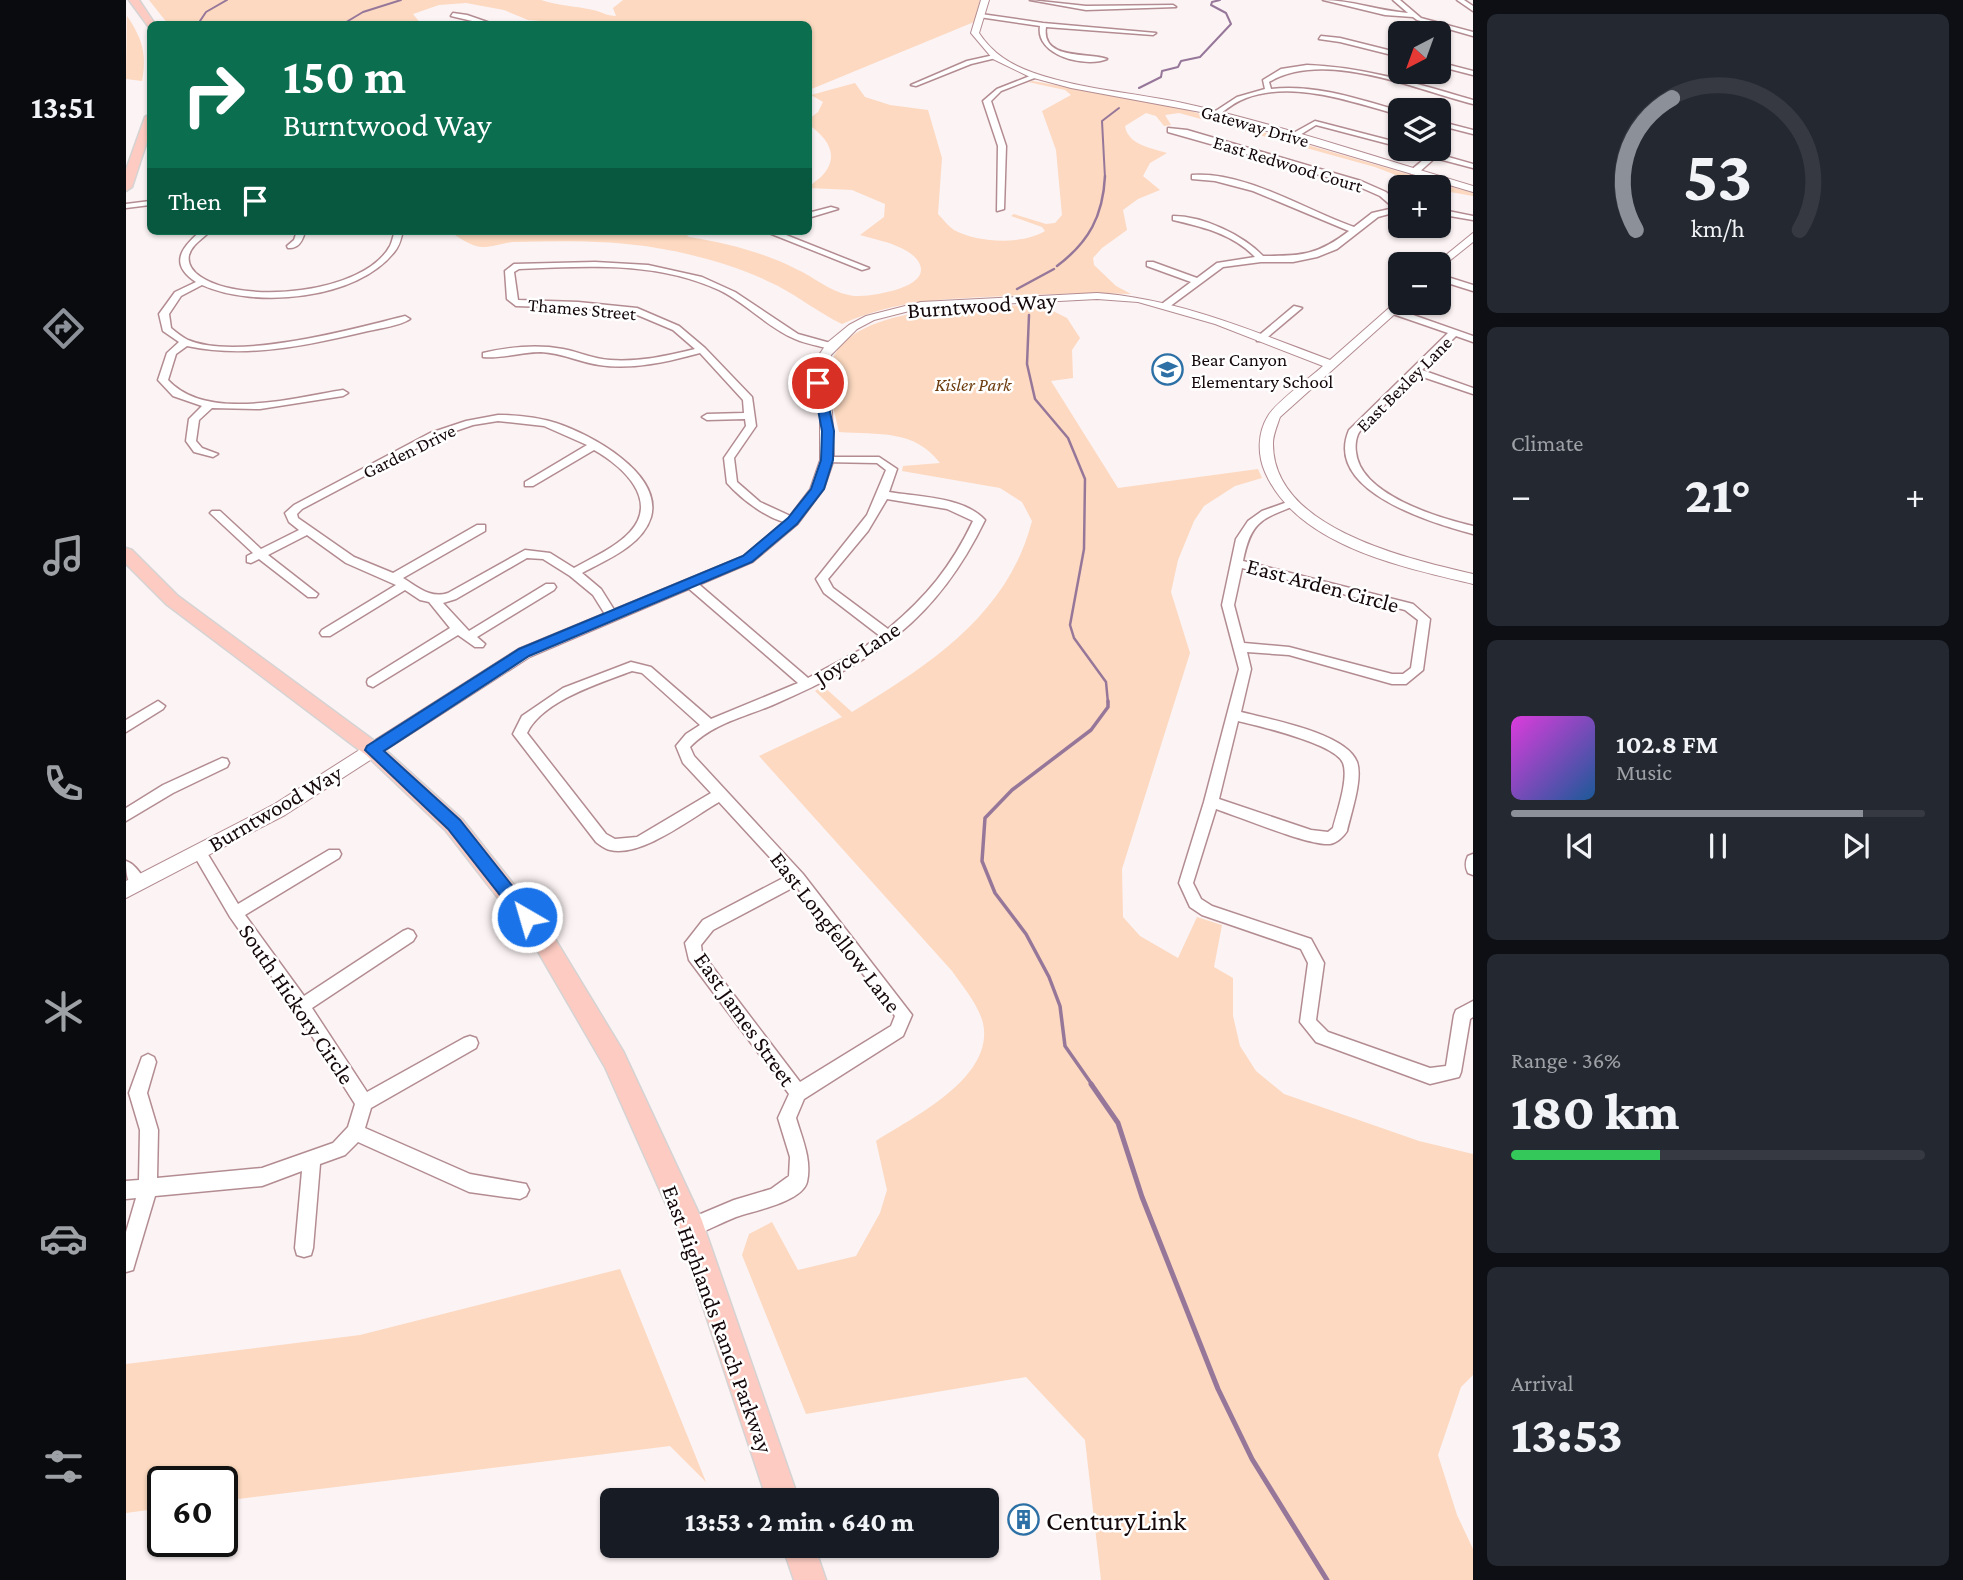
<!DOCTYPE html>
<meta charset="utf-8">
<style>
:root{--surface:#171b24;--page:#242831;--text:#f1f3f6;--muted:#9ea1a6;--line:#363941;--accent:#8c9099}
body{margin:0;font-family:"Crimson Pro",serif;background:var(--page);color:var(--text);height:100vh;display:flex;flex-direction:column;font-size:26px;white-space:nowrap}
*{box-sizing:border-box;margin:0}
p{font-size:23px;color:var(--muted)}
.icon{flex:none;width:38px;height:38px;fill:none;stroke:currentColor;stroke-width:2;stroke-linecap:round;stroke-linejoin:round}
.map{position:relative;flex:1;overflow:hidden}
.sheet{display:flex;flex-direction:column;gap:14px;padding:14px;background:#0d0f14;width:490px}
.sheet>*{flex:none}
.guide{position:absolute;left:21px;top:21px;width:665px;height:214px;border-radius:10px;box-shadow:0 2px 5px #0004;background:#0b6e4f;color:#fff;overflow:hidden}
.needle{width:46px;rotate:221deg}
.buttons{position:absolute;left:1262px;top:21px;display:grid;gap:14px}
.buttons a{display:grid;place-items:center;width:63px;height:63px;border-radius:10px;background:var(--surface);box-shadow:0 2px 5px #0004;font-size:35px}
.speed{position:absolute;left:21px;top:1466px;display:flex;gap:14px;font-size:35px;font-weight:700;text-align:center}
.speed>*{display:grid;place-content:center;width:91px;height:91px;border-radius:50%;background:var(--surface);box-shadow:0 2px 5px #0004;line-height:1}
.speed .limit{border:4px solid #111;border-radius:10px;background:#fff;color:#111}
.pin{position:absolute;display:grid;place-items:center;width:60px;height:60px;color:#fff;margin:-30px;border:4px solid #fff;border-radius:50%;box-shadow:0 2px 7px #0007}
.me{position:absolute;width:77px;margin:-38px;rotate:322deg;stroke-linejoin:round;filter:drop-shadow(0 0 5px #0008)}
.turn{display:flex;align-items:center;gap:24px;height:147px;padding:0 21px;font-size:32px}
.turn .icon{width:91px;height:91px;stroke-width:2.5}
.turn b{display:block;font-size:49px;line-height:60px}
.then{display:flex;align-items:center;height:66px;padding:0 21px;background:#0003;gap:14px;font-size:26px}
.big{font-size:52px;font-weight:800;line-height:1.1}
.sheet .widget{flex:1;display:flex;flex-direction:column;justify-content:center;gap:10px;min-width:0;padding:0 24px;border-radius:10px;background:var(--page)}
.sheet .dial{align-items:center;gap:0}
.dial svg{height:182px;overflow:visible;fill:none;stroke:var(--line);stroke-width:7;stroke-linecap:round;text-anchor:middle}
.dial text{fill:var(--text);stroke:none}
.song{display:flex;align-items:center;gap:21px}
.cover{width:84px;height:84px;border-radius:10px;background:linear-gradient(135deg,hsl(300 70% 55%),hsl(210 70% 35%))}
.played{height:7px;border-radius:4px;background:linear-gradient(90deg,var(--accent) 85%,var(--line) 85%)}
.keys{display:flex;justify-content:space-around;direction:ltr}
.heat{display:flex;justify-content:space-between;align-items:center;font-size:38px;direction:ltr}
.charge{height:10px;border-radius:5px;background:linear-gradient(90deg,#34c759 36%,var(--line) 0)}
.trip{position:absolute;left:474px;top:1488px;width:399px;height:70px;border-radius:10px;background:var(--surface);box-shadow:0 2px 5px #0004;font-weight:800;line-height:70px;text-align:center}
main{display:flex;flex:1;min-height:0}
.menu{display:flex;flex-direction:column;width:126px;justify-content:space-around;align-items:center;background:#090b0e;color:var(--muted)}
.menu .icon{width:49px;height:49px}
.menu .active{color:var(--accent)}
.menu b{font-size:32px;color:var(--text)}
.map>svg:first-child{display:block}
</style>
<main>
<nav class="menu">
<b>13:51</b>
<svg class="icon active" aria-label="directions" viewBox="0 0 24 24"><path d="M12 3l9 9-9 9-9-9zM9 14v-3h6M13 9l2 2-2 2"/></svg>
<svg class="icon" aria-label="music" viewBox="0 0 24 24"><path d="M9 18V5l10-2v13"/><circle cx="6" cy="18" r="3"/><circle cx="16" cy="16" r="3"/></svg>
<svg class="icon" aria-label="phone" viewBox="0 0 24 24"><path d="M5 4h4l2 5-3 2q2 4 5 5l2-3 5 2v4C11 20 4 13 5 4z"/></svg>
<svg class="icon" aria-label="climate" viewBox="0 0 24 24"><path d="M12 3v18M4 7l16 10M4 17L20 7"/></svg>
<svg class="icon" aria-label="car" viewBox="0 0 24 24"><path d="M5 17H2v-5l4-1 3-4h7l3 4 3 1v5h-3M9 17h6M6 11h13"/><circle cx="7" cy="17" r="2"/><circle cx="17" cy="17" r="2"/></svg>
<svg class="icon" aria-label="filters" viewBox="0 0 24 24"><path d="M4 7h16M4 17h16"/><circle cx="9" cy="7" r="2"/><circle cx="15" cy="17" r="2"/></svg>
</nav>
<div class="map">
<svg width="1347" height="1580" viewBox="0 0 1347 1580">
<rect width="100%" height="100%" fill="#fcf3f4"/>
<g fill="#fcd9c0">
<path d="M23 0H415C433 6 450 6 467 10 476 12 481 16 490 16L487 8 497 0H854L848 22 683 90 682 24H450L402 20 378 10 340 3 313 5 287 14 295 24H42Z"/>
<path d="M1 16C16 38 21 54 16 81L0 79Z"/>
<path d="M907 81 1054 108 1347 193V196L1313 190 1312 187H1301L1249 167 1053 113 1039 115 1045 125 1038 126 1030 116 1020 113 999 126C1002 145 1025 148 1041 153L1024 163 1017 176 1034 190 1012 199 997 210 1001 230 976 248 967 258 968 265 990 286 1005 294C963 292 922 294 881 296 821 299 772 299 716 324 693 313 675 298 652 286 614 267 573 255 531 248 484 240 435 241 387 242 377 243 366 247 356 247 346 247 331 236 322 231H491L548 235 562 231 560 234 563 237C601 243 636 252 670 269 690 278 705 293 728 296 742 297 810 288 792 261 781 245 751 240 734 235L758 217 759 204 726 190 683 188C686 183 690 181 695 177 715 157 702 138 683 125V119L692 112 697 102 685 95 729 83 739 97 764 105 802 110 816 158 812 214C817 219 822 226 828 230 852 243 896 245 919 231L916 227 885 216 888 214 920 224 929 223 936 215 930 150 916 111 945 95 939 90 902 82Z"/>
<path d="M915 305 941 318 954 338 946 350 947 378 925 381 992 488 1132 469 1136 478 1109 486 1078 506 1068 521 1052 560 1045 592 1064 653 996 869 997 917 1014 936 1052 958 1071 917 1096 925 1088 967 1107 978V1016L1114 1046 1130 1071 1158 1094 1293 1141 1347 1154V1375L1335 1387 1312 1455 1331 1515 1347 1549V1580H975L959 1440 900 1377 680 1414 616 1255 623 1234 646 1222 672 1270 730 1256 754 1213 761 1190 750 1141C787 1117 869 1078 857 1023 852 1004 837 987 826 971L633 756 716 717 689 691 697 686 726 712C803 665 882 615 906 521L896 502 874 488 776 471 777 466 814 463C788 429 753 435 713 432 709 413 700 387 704 368 717 301 864 307 915 305Z"/>
<polygon points="494,1269 580,1482 544,1446 96,1501 96,1482 37,1482 37,1508 0,1513 0,1364 234,1335"/>
</g>
<g fill="none" stroke-linecap="round" stroke-linejoin="round">
<g stroke="#96779a" stroke-width="2">
<polyline points="72,24 80,12 101,0"/>
<polyline points="217,24 237,12 275,0"/>
<polyline points="1013,88 1035,77 1036,71 1052,67 1055,61 1074,57 1105,24 1100,13 1085,5 1086,2 1094,0"/>
<polyline points="979,178 976,121 993,108"/>
</g>
<g stroke="#96779a" stroke-width="2.5">
<path d="M931 266C963 242 977 216 979 176"/>
<polyline points="891,289 928,269"/>
<polyline points="903,315 901,364 909,399 942,438 959,479 958,549 944,625 948,638 980,682 982,703"/>
</g>
<polyline stroke="#96779a" stroke-width="3.5" points="967,1086 939,1046 934,1006 923,977 900,934 869,893 856,861 859,818 886,790 965,730 982,707 982,701"/>
<polyline stroke="#96779a" stroke-width="5" points="965,1084 992,1123 1016,1197 1092,1389 1126,1459 1201,1580"/>
<defs>
<g id="minor">
<polygon points="904,0 960,6 1047,5 1050,7 960,10"/>
<path d="M1197 0C1225 0 1253 11 1282 13L1267 0H1274L1295 18 1347 32V36L1291 20 1287 17 1259 15Z"/>
<polygon points="1331,0 1338,0 1347,6 1347,11"/>
<polygon points="327,13 341,15 367,24 359,24 325,16"/>
<path d="M855 14 917 23 1030 33 1027 35 920 27C915 61 963 52 981 59 960 68 909 56 914 26L853 17Z"/>
<polygon points="1195,36 1214,38 1274,53 1274,57 1214,42 1193,39"/>
<polygon points="868,55 870,58 845,64 790,86 785,85 841,61"/>
<polygon points="1312,62 1347,71 1347,75 1312,66"/>
<path d="M1181 65C1238 67 1292 84 1347 100V104C1288 89 1199 49 1143 82L1145 89C1189 84 1232 99 1274 111V115C1225 102 1169 80 1120 98 1109 102 1100 109 1092 116L1085 114 1111 97 1139 89 1137 80 1155 69Z"/>
<polygon points="909,74 911,77 875,91 865,101 880,146 878,209 871,211 872,146 857,101 871,89"/>
<polygon points="1189,121 1274,143 1274,147 1190,125 1169,138 1162,136"/>
<polygon points="1312,121 1347,130 1347,134 1312,125"/>
<path d="M1042 128 1061 130 1235 181 1260 192 1274 205V211L1252 217 1211 249 1191 257 1167 262H1135L1097 267 1043 307H1037V303L1065 282 1021 266V262H1027L1071 278 1091 263 1129 257C1107 234 1077 227 1047 220V216C1077 216 1117 235 1137 256 1176 256 1192 255 1223 231L1127 191 1089 181 1066 179V175C1119 171 1179 210 1228 227L1246 213 1268 208 1254 196 1229 185 1042 132Z"/>
<polygon points="1283,149 1294,149 1347,164 1347,168 1309,158 1291,174 1285,174 1285,170 1302,156"/>
<polygon points="24,201 24,205 0,208 0,204"/>
<polygon points="705,207 712,209 682,218 682,213"/>
<polygon points="1312,209 1347,216 1347,220 1312,214"/>
<path d="M75 231H84C77 239 66 244 63 255 61 264 67 272 75 277 117 305 238 294 264 246 266 242 267 236 269 231H277C275 238 274 245 269 251 232 300 129 309 76 285L55 296 43 314 45 328C50 332 56 337 62 340 111 361 228 329 279 316L284 319C273 326 256 328 242 331 183 345 121 359 61 346L50 354 42 380C81 422 167 398 217 390L222 393 217 396 134 409 86 408 73 420 70 441 76 448 92 454 87 457 68 452 60 441 63 419 76 406 47 396 32 380 41 353 53 342 37 331 33 314 49 292 70 282C42 264 56 247 75 231Z"/>
<path d="M171 231H179C177 240 173 249 162 248L161 246 168 240Z"/>
<polygon points="638,231 650,231 743,268 736,270"/>
<path d="M469 262 522 265 576 277 609 292 672 334 708 344V348L705 349C693 346 680 344 669 339 641 327 620 303 593 290 530 261 460 266 393 269L388 272 392 300 452 302 511 308 553 326 579 348 626 397 630 426 608 458 611 482 634 502 671 519V523C649 526 615 499 601 483L598 458 620 426 619 419 581 420 576 417 581 414 618 413 617 400 574 353C541 362 507 370 473 365 453 362 436 353 415 352 396 352 375 359 357 357V353C383 347 410 344 437 349 453 352 467 359 484 360 513 362 541 356 569 349L547 330 509 314 452 308 390 306 381 299 379 271 388 264Z"/>
<polygon points="1312,274 1347,285 1347,291 1312,280"/>
<polygon points="1168,306 1176,308 1137,341 1131,341 1131,337"/>
<path d="M1264 309H1270L1347 336V342L1330 336 1296 370 1347 388V394L1291 375C1275 391 1246 414 1234 431 1230 436 1229 446 1230 452 1234 495 1313 518 1347 526V534C1306 523 1197 491 1223 430L1322 333 1264 313Z"/>
<path d="M372 415C391 415 411 417 430 423 464 434 537 473 525 517 516 546 480 560 456 573L475 589 492 616 490 619H482L467 595 444 576 417 559 401 558 330 599 317 603 343 631 420 584H428L430 587 428 590 351 637 359 644 357 647H349L332 635 247 687 242 685 241 682 242 679 324 628 303 602 294 600 279 590 204 636H196L194 633 196 630 270 585 220 563 181 535 142 555 192 594 190 597H182L133 559 125 563 121 562V556L127 553 84 513 86 511H94L135 549 173 530 163 522 159 513 168 505 304 433 340 421ZM372 421 418 426 461 445 399 482V486H407L468 450C496 466 534 499 504 532 489 548 467 557 448 568L424 553 399 550 322 593C304 599 292 587 277 578L359 531V525H351L267 573 228 557 172 518 171 514 176 509 312 437 347 425Z"/>
<path d="M701 457H753L771 469 763 492C793 497 838 497 859 520 810 621 748 661 649 704 619 717 587 723 564 747L568 756 677 874 786 1015 777 1036 678 1099 670 1118C676 1138 686 1160 681 1182 676 1202 627 1211 610 1217 595 1223 580 1231 565 1237L558 1235 556 1228 558 1221 608 1200 645 1189 663 1176 664 1157 652 1118 663 1094 563 960 559 943 577 920 661 876 593 802C567 817 515 858 484 850 479 849 474 845 470 842L387 734 396 716 437 688 505 662 525 667 585 719 672 683 561 587 559 584 565 580 569 581 682 678 734 650 754 636 698 593 690 579 741 515 760 470 751 463 697 462 696 460ZM761 499 821 509 847 521C825 567 801 596 762 629L707 588 702 579 742 531ZM506 671 516 673 574 725 560 734 550 746 557 763 585 793 511 837 489 839 480 834 401 733C416 701 474 683 506 671ZM670 886 769 1016 765 1026 674 1082 576 953 575 945 587 930Z"/>
<path d="M1167 500 1171 501V505C1135 519 1125 521 1117 561L1287 604 1304 619 1297 670 1280 684H1266L1163 655 1121 652 1125 669 1115 712C1142 719 1221 733 1231 762 1237 779 1225 813 1221 831 1218 836 1211 843 1204 844 1183 846 1114 817 1090 809L1067 883 1075 899 1086 906 1185 939 1198 963 1190 1020 1202 1032 1304 1068 1320 1066 1328 1015 1330 1010 1347 1001V1017L1344 1019 1335 1072 1333 1077 1304 1084 1190 1042 1174 1022 1182 963 1175 949 1076 915 1064 907 1053 883 1078 802 1113 669 1096 605 1110 539 1122 521 1136 511ZM1116 568 1279 610 1292 620 1285 668 1277 674H1266L1163 647 1118 643 1108 605ZM1112 721C1133 726 1210 744 1217 763 1223 778 1211 812 1207 828L1202 832 1185 830 1093 799Z"/>
<polygon points="32,701 39,706 37,709 0,732 0,720"/>
<polygon points="96,758 101,759 103,763 101,767 47,793 0,821 0,808 37,785"/>
<polygon points="73,846 78,848 112,904 203,850 213,850 215,854 213,858 119,915 178,996 277,931 282,929 287,931 290,936 287,941 186,1008 241,1092 338,1038 344,1036 350,1038 352,1043 350,1048 245,1108 239,1128 344,1174 400,1184 403,1190 400,1196 394,1199 343,1192 232,1142 219,1155 194,1164 187,1248 185,1255 178,1257 171,1255 169,1248 176,1171 136,1186 29,1196 9,1263 7,1270 0,1272 0,1232 10,1198 0,1199 0,1181 13,1180 14,1130 3,1093 16,1057 22,1054 28,1057 30,1062 21,1093 32,1130 31,1178 136,1168 207,1143 222,1127 229,1104 170,1011 104,917 66,852 68,848"/>
<path d="M1347 854V875L1342 873C1339 867 1339 862 1342 856Z"/>
<path d="M0 861C9 864 16 875 20 883L18 887C1 893 0 873 0 861Z"/>
</g>
<g id="tertiary">
<path d="M855 0H863L853 33C867 54 885 65 908 73 960 91 1017 93 1070 106 1164 128 1255 159 1347 186V192L1080 113 945 88 904 77 867 59 845 33Z"/>
<polygon points="1347,233 1347,242 1312,270 1312,264 1309,264"/>
<path d="M971 293C1053 299 1127 331 1204 360L1271 301 1281 303 1154 417C1151 426 1147 435 1147 443 1146 529 1283 559 1347 574V584C1277 567 1171 546 1139 472 1131 454 1132 432 1142 416 1150 402 1184 378 1197 366L1089 324 1012 302 971 299 795 308 748 320 731 329 705 355 698 383 706 412 708 460 698 489 672 524 627 562 404 657 159 815 0 898V881L147 805 392 649 617 556 662 518 684 489 694 460V412L686 383 693 355 701 343 723 325 740 316 795 302Z"/>
</g>
<g id="primary">
<polygon points="3,0 13,0 29,24 22,26"/>
<polygon points="24,114 24,132 6,187 0,191 0,170 19,117"/>
<polygon points="0,548 6,550 52,596 254,745 336,819 423,929 497,1051 575,1218 673,1500 641,1500 552,1231 479,1067 407,943 320,831 240,755 40,604 0,564"/>
<polygon points="656,1545 688,1545 700,1580 668,1580"/>
</g>
</defs>
<use href="#minor" stroke="#b38c92" stroke-width="3"/>
<use href="#tertiary" stroke="#b38c92" stroke-width="2"/>
<use href="#primary" stroke="#d5d3d3" stroke-width="3"/>
<use href="#minor" fill="#fff" fill-rule="evenodd"/>
<use href="#tertiary" fill="#fff" fill-rule="evenodd"/>
<use href="#primary" fill="#fdcbc1" fill-rule="evenodd"/>
</g>
<polygon fill="#1a73e8" stroke="#114b97" stroke-width="2" points="692,380 698,383 708,431 707,460 698,489 671,524 626,562 403,656 258,751 334,820 407,912 410,917 407,922 401,924 395,922 322,829 239,750 241,746 393,649 617,556 662,518 685,489 695,460 696,431 687,383"/>
<defs>
<symbol id="school-ring" viewBox="-11 -11 22 22"><circle r="9.5" fill="#fff" stroke="#2c70a5" stroke-width="1.5"/><path d="M0-5L7-2L0 1L-7-2ZM-4 1L0 2.5L4 1V4Q0 6-4 4Z" fill="#2c70a5"/></symbol>
<symbol id="building-ring" viewBox="-11 -11 22 22"><circle r="9.5" fill="#fff" stroke="#2c70a5" stroke-width="1.5"/><path d="M-4-6H4V6H1V3H-1V6H-4ZM-2.5-4.3h1.7v1.8h-1.7ZM.8-4.3h1.7v1.8H.8ZM-2.5-1h1.7V.8h-1.7ZM.8-1h1.7V.8H.8Z" fill="#2c70a5"/></symbol>
</defs>
<g fill-rule="evenodd">
<use href="#school-ring" x="1024" y="352" width="35" height="35"/>
<use href="#building-ring" x="880" y="1502" width="35" height="35"/>
</g>
<g text-anchor="middle" dominant-baseline="central" stroke-width="5" stroke-linejoin="round" paint-order="stroke">
<g font-size="19" fill="#15080a" stroke="#fff">
<text transform="translate(1129 126) rotate(16)">Gateway Drive</text>
<text transform="translate(1162 164) rotate(17)">East Redwood Court</text>
<text transform="translate(456 309) rotate(5)">Thames Street</text>
<text transform="translate(1278 384) rotate(-45)">East Bexley Lane</text>
<text transform="translate(283 451) rotate(-26)">Garden Drive</text>
</g>
<g font-size="19" fill="#15080a" stroke="#fff" text-anchor="start">
<text x="1065" y="359">Bear Canyon<tspan x="1065" dy="22">Elementary School</tspan></text>
</g>
<g font-size="19" font-style="italic" fill="#6d3c0f" stroke="#fff">
<text x="847" y="384">Kisler Park</text>
</g>
<g font-size="23" fill="#15080a" stroke="#fff">
<text transform="translate(856 305) rotate(-4)">Burntwood Way</text>
<text transform="translate(1197 585) rotate(15)">East Arden Circle</text>
<text transform="translate(731 653) rotate(-33)">Joyce Lane</text>
<text transform="translate(149 808) rotate(-30)">Burntwood Way</text>
<text transform="translate(710 932) rotate(52)">East Longfellow Lane</text>
<text transform="translate(171 1004) rotate(56)">South Hickory Circle</text>
<text transform="translate(619 1019) rotate(55)">East James Street</text>
<text transform="translate(592 1319) rotate(70)">East Highlands Ranch Parkway</text>
</g>
<g font-size="28" fill="#15080a" stroke="#fff" text-anchor="start">
<text x="920" y="1520">CenturyLink</text>
</g>
</g>
</svg>
<div class="buttons">
<a><svg class="needle" viewBox="-14 -14 28 28"><path d="M0-13l5 13h-10z" fill="#e53935"/><path d="M0 13l5-13h-10z" fill="#9ea1a6"/></svg></a>
<a><svg class="icon" aria-label="layers" viewBox="0 0 24 24"><path d="M12 4l9 5-9 5-9-5zM3 14l9 5 9-5"/></svg></a>
<a>+</a>
<a>−</a>
</div>
<div class="speed"><div class="limit">60</div></div>
<div class="pin" style="left:692px;top:383px;background:#d93025"><svg class="icon" aria-label="arrive" viewBox="0 0 24 24"><path d="M6 21V4h12l-3 4 3 4H6"/></svg></div>
<svg class="me" style="left:401px;top:917px" viewBox="-20 -20 40 40"><circle r="17" fill="#1a73e8" stroke="#fff" stroke-width="3"/><path d="M0-11L8 9 0 5-8 9z" fill="#fff"/></svg>
<div class="trip">13:53 · 2 min · 640 m</div>
<div class="guide">
<div class="turn"><svg class="icon" aria-label="right" viewBox="0 0 24 24"><path d="M7 20v-9h11M14 6l5 5-5 5"/></svg><div><b>150 m</b>Burntwood Way</div></div>
<div class="then">Then<svg class="icon" aria-label="arrive" viewBox="0 0 24 24"><path d="M6 21V4h12l-3 4 3 4H6"/></svg></div>
</div>
</div>
<section class="sheet">
<div class="widget dial"><svg viewBox="0 0 100 80">
<path d="M14 69A42 42 0 1 1 86 69"/>
<path d="M14 69A42 42 0 0 1 30 11" stroke="#8c9099"/>
<text x="50" y="56" font-size="32" font-weight="700">53</text>
<text x="50" y="72" font-size="11">km/h</text>
</svg></div>
<div class="widget"><p>Climate</p>
<div class="heat"><a>−</a><b class="big">21°</b><a>+</a></div>
</div>
<div class="widget">
<div class="song"><i class="cover"></i><div><b>102.8 FM</b><p>Music</p></div></div>
<div class="played"></div>
<div class="keys"><svg class="icon" aria-label="previous" viewBox="0 0 24 24"><path d="M18 5L8 12l10 7zM5 5v14"/></svg><svg class="icon" aria-label="pause" viewBox="0 0 24 24"><path d="M8 5v14M16 5v14"/></svg><svg class="icon" aria-label="next" viewBox="0 0 24 24"><path d="M6 5l10 7-10 7zM19 5v14"/></svg></div>
</div>
<div class="widget"><p>Range · 36%</p><b class="big">180 km</b><div class="charge"></div></div>
<div class="widget"><p>Arrival</p><b class="big">13:53</b></div>
</section>
</main>
